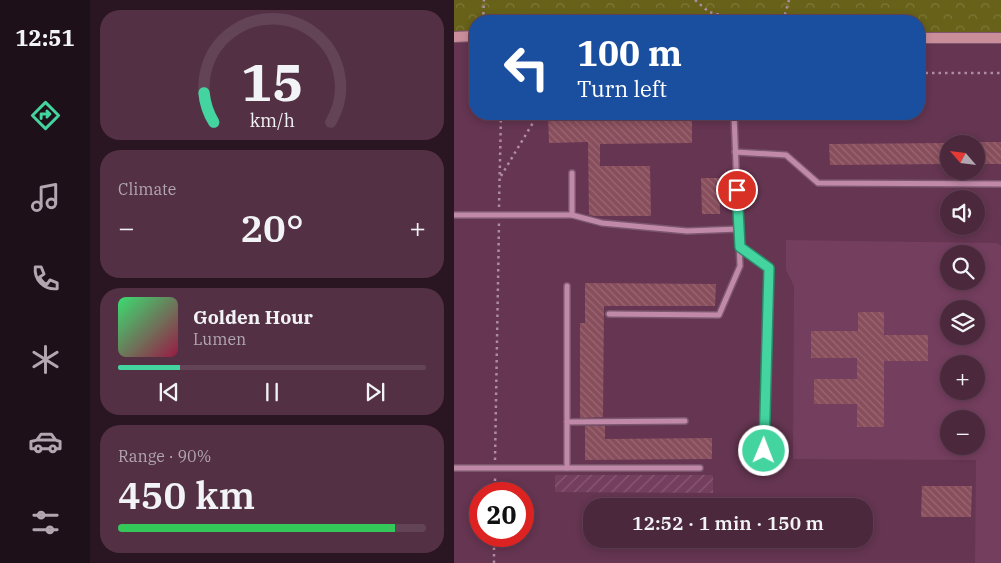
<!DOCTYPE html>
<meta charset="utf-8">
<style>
:root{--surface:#4c283d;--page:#533044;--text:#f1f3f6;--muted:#b2a6b0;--line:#634457;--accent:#43d4a0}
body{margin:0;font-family:"IBM Plex Serif",serif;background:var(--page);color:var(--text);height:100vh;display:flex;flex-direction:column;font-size:19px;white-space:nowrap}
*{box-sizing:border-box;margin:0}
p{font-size:16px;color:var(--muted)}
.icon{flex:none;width:28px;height:28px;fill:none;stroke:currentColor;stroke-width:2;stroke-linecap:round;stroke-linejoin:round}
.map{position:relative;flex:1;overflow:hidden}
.sheet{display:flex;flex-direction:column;gap:10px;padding:10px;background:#2a1622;width:364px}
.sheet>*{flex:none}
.hud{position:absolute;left:15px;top:15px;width:456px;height:105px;border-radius:20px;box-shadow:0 2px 8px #0003,0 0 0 1px var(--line);background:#1a4fa0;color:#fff;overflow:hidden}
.needle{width:32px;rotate:298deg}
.buttons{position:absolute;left:486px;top:135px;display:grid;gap:10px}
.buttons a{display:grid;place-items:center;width:45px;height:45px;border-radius:50%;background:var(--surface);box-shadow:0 2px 8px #0003,0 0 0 1px var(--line);font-size:25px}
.speed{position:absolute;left:15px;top:482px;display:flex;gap:10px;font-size:25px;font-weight:700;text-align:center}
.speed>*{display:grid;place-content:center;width:65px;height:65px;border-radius:50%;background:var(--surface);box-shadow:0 2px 8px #0003,0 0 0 1px var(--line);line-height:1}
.speed .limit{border:8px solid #d22;background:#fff;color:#111}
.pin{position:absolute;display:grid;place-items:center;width:42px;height:42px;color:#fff;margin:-21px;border:2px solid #fff;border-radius:50%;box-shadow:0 1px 5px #0007}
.me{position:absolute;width:55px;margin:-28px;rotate:1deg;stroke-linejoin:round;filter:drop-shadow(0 0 4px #0008)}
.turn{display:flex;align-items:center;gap:18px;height:105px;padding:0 25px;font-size:22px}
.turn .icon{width:65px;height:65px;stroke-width:2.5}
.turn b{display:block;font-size:35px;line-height:42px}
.big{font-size:38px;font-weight:600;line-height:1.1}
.sheet .card{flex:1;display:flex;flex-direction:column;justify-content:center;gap:8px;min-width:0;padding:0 18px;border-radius:20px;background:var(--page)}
.sheet .dial{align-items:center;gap:0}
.dial svg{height:130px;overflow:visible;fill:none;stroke:var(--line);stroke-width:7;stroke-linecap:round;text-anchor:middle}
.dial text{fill:var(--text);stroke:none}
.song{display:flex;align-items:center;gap:15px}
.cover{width:60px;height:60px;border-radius:8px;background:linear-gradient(135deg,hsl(140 70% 55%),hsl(340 70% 35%))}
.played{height:5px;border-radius:2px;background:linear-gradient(90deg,var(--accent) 20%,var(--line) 20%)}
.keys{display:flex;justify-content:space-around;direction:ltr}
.heat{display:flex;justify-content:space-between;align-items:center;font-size:28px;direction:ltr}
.charge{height:8px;border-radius:4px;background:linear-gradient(90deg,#34c759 90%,var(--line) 0)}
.trip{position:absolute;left:129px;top:498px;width:290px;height:50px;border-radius:20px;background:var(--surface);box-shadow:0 2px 8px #0003,0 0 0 1px var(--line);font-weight:600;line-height:50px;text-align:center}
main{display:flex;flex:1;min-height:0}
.tab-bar{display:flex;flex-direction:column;width:90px;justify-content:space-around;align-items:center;background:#1e1018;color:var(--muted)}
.tab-bar .icon{width:35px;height:35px}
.tab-bar .current{color:var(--accent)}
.tab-bar b{font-size:22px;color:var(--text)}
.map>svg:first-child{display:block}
</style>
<main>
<nav class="tab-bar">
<b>12:51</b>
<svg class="icon current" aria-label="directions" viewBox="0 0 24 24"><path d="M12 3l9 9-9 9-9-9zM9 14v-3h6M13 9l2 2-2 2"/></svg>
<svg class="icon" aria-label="music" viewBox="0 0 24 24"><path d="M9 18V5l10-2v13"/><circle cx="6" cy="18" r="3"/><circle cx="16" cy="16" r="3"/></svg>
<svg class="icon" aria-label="phone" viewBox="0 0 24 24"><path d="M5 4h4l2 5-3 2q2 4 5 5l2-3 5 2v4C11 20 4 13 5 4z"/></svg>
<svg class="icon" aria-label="climate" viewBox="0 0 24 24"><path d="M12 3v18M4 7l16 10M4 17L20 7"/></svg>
<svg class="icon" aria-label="car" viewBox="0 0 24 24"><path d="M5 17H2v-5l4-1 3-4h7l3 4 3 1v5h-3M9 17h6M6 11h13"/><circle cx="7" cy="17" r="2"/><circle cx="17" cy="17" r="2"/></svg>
<svg class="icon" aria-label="filters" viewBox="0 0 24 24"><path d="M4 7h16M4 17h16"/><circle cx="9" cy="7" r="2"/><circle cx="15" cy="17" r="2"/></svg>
</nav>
<section class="sheet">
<div class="card dial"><svg viewBox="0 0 100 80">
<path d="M14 69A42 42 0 1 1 86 69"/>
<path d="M14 69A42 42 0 0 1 8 51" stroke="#43d4a0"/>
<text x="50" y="56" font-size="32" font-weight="700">15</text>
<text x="50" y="72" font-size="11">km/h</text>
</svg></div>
<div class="card"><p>Climate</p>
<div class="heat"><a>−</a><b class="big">20°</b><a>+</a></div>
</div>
<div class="card">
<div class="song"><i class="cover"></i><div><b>Golden Hour</b><p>Lumen</p></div></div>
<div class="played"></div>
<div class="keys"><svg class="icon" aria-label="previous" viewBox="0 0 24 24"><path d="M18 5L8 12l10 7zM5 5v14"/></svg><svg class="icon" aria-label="pause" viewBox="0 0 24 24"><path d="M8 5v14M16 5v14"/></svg><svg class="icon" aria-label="next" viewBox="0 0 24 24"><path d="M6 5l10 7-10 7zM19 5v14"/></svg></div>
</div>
<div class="card"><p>Range · 90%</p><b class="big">450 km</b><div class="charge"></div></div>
</section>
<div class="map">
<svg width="548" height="563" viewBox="0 0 548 563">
<defs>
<pattern id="industrial-furrows" width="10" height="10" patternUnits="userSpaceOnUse" patternTransform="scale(1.25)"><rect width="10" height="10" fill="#743e5e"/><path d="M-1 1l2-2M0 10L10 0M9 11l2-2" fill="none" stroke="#895a76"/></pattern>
<pattern id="park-crowns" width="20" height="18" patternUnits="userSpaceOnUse" patternTransform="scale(1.25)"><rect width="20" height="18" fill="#676119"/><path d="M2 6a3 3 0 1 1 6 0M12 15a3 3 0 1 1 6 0" fill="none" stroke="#7e783b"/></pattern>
<pattern id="building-back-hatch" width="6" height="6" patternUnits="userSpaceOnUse" patternTransform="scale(1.25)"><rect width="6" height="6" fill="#884e5c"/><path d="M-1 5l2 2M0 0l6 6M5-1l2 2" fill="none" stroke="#9a6874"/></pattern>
</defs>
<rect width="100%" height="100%" fill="#653551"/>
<path fill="#743e5e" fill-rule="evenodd" d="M332 240 543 243 547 246V563H521L522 460 339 459 340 286 332 270ZM495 254H522V281H495ZM495 309H522V336H495ZM495 364H522V391H495ZM495 419H522V446H495Z"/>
<polygon fill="url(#industrial-furrows)" points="101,475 259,475 259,493 101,492"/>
<polygon fill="url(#park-crowns)" points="0,0 547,0 547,38 465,38 465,21 21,21 21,36 0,37"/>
<g fill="url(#building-back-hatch)">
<polygon points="94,114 238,114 238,143 146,144 146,166 196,166 197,216 141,216 135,215 134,142 95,143"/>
<rect x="522" y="142" width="26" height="22"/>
<polygon points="495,143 495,164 376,165 375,144"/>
<polygon points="247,178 265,178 266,214 248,214"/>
<polygon points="131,283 262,284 261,306 150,306 149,417 126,418 126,323 131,323"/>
<polygon points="404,312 430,312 430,335 474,335 474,361 430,361 430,427 403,427 403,404 360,404 360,379 403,379 403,358 357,358 357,331 404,331"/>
<polygon points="131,426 151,426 151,439 258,438 258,459 131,460"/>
<polygon points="468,486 518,486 517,517 467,517"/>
</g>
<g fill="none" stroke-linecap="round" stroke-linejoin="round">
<defs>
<g id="lane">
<polyline points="281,152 332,155 364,183 548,184"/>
<polyline points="0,215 118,215 118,173"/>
<polyline points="118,215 148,223 233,231 285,229"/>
<polyline points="286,247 315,268 310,451"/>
<polyline points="113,286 113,468"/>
<polyline points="155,314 265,315 286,266 280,114"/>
<polyline points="113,422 231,421"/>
<polyline points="0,468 246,468"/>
</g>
<g id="secondary">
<polyline points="0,37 21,36"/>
<polyline points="465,38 548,38"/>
</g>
</defs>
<use href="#lane" stroke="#7b566c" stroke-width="8"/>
<use href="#secondary" stroke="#7b566c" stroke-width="12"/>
<g stroke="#af8da0" stroke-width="2.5" stroke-dasharray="2.5 4" stroke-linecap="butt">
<polyline points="241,0 255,12 278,18 278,21"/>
<polyline points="29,21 30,0"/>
<polyline points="329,21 335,0"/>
<polyline points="17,71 21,71"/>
<polyline points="465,73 548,73"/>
<polyline points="47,176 83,116 86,114"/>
<polyline points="45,207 47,114"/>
<polyline points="41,460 45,223"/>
<polyline points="41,494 41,475"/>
<polyline points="40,563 40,536"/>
</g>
<use href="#lane" stroke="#c189a8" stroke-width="5"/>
<use href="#secondary" stroke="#ca8e9b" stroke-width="10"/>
</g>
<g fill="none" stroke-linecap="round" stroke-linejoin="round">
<defs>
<polyline id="route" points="283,190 286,247 315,268 310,451"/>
</defs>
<use href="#route" stroke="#2c8a68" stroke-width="12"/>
<use href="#route" stroke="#43d4a0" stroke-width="9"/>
</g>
</svg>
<div class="buttons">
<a><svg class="needle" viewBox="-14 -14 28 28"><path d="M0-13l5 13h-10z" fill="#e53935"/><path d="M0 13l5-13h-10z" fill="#b2a6b0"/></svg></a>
<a><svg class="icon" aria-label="sound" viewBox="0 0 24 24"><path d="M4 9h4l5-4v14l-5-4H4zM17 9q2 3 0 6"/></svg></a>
<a><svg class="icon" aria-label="search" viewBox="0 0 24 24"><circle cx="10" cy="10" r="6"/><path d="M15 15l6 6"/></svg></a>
<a><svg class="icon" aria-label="layers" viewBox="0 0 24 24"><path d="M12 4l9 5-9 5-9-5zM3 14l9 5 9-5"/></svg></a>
<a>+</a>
<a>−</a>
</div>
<div class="speed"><div class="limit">20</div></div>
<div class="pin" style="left:283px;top:190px;background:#d93025"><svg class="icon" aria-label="arrive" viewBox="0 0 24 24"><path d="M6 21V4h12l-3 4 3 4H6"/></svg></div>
<svg class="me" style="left:310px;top:451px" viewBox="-20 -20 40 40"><circle r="17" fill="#43d4a0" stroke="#fff" stroke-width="3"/><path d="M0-11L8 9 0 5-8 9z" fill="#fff"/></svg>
<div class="trip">12:52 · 1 min · 150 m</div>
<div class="hud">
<div class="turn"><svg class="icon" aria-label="left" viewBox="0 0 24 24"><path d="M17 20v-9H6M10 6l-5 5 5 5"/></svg><div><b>100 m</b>Turn left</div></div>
</div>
</div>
</main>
